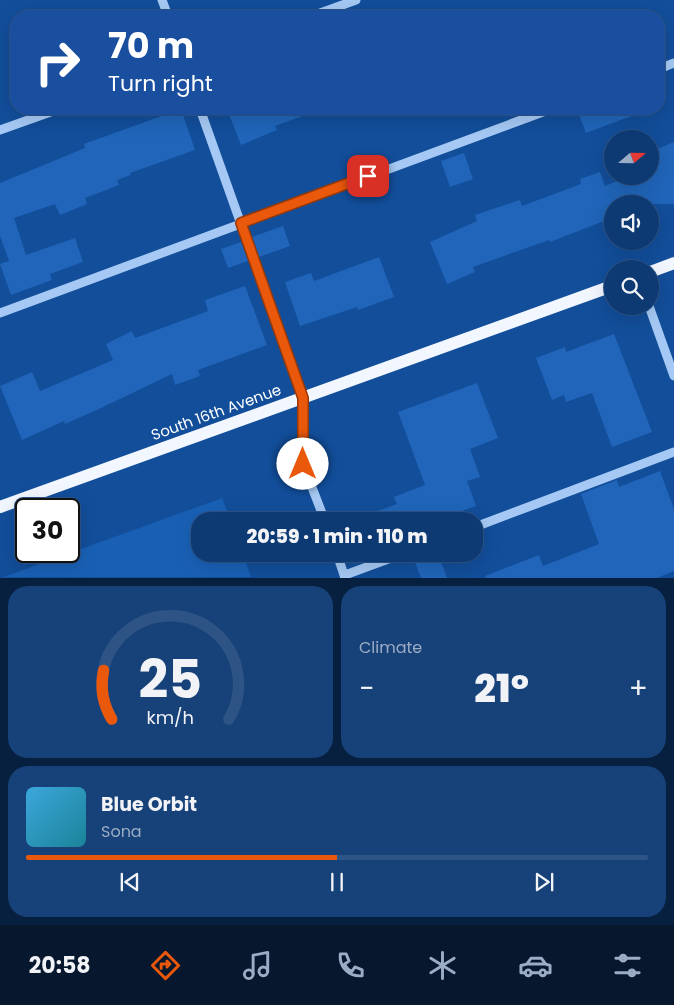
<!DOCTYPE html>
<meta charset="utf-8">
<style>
:root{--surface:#0e3a74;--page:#174179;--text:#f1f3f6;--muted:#9badc5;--line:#2e5486;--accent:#ea580c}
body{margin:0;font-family:Poppins,sans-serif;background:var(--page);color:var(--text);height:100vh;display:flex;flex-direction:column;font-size:19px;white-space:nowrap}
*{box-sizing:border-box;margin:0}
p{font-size:16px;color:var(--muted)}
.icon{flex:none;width:28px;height:28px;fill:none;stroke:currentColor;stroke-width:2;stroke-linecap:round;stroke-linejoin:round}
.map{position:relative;height:578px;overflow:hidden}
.drawer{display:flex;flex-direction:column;gap:8px;padding:8px;background:#082040;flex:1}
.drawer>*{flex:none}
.hud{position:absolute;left:10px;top:10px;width:655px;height:105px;border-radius:20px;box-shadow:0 5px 20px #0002,0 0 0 1px var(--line);background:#1a4fa0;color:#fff;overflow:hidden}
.needle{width:32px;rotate:70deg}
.controls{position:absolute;left:604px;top:130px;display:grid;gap:10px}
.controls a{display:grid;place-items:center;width:55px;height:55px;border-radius:50%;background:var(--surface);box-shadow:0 5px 20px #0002,0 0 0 1px var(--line);font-size:25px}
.speed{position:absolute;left:15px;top:498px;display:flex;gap:10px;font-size:25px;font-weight:700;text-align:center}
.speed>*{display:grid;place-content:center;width:65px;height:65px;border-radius:50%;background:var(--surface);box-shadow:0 5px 20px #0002,0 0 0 1px var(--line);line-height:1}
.speed .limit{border:2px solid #111;border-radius:8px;background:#fff;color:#111}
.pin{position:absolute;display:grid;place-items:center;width:42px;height:42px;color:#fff;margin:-21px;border-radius:10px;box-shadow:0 2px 8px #0006}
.me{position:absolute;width:55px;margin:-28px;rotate:0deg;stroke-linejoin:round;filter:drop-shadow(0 0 4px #0008)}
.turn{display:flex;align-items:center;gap:18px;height:105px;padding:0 15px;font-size:22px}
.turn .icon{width:65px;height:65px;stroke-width:2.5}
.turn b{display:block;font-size:35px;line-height:42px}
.big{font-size:38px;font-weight:800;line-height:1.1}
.drawer .tile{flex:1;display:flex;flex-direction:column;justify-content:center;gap:8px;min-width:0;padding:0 18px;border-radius:20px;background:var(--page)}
.drawer .dial{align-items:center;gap:0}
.dial svg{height:130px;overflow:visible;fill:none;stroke:var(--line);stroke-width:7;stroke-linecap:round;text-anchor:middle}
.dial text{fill:var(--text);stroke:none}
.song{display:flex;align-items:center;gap:15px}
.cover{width:60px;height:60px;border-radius:8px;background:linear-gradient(135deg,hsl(200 70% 55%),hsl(190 70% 35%))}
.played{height:5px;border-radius:2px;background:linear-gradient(90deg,var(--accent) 50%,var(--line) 50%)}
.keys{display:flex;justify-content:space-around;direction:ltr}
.heat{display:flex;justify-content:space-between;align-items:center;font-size:28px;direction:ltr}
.drawer .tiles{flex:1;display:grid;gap:8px;grid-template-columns:1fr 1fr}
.tile:last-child{grid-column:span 2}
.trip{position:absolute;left:191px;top:512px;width:292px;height:50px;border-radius:20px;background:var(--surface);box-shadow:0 5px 20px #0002,0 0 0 1px var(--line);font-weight:800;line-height:50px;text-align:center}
.menu{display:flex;height:80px;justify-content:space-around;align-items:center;background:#06172e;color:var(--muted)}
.menu .icon{width:35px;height:35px}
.menu .on{color:var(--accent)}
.menu b{font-size:22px;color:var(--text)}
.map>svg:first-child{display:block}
</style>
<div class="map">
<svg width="674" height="578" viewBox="0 0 674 578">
<rect width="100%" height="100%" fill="#124e9a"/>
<polygon fill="#1960b5" points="222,498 231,521 200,521 200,554 243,554 251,577 4,577"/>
<g fill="#2065b9">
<polygon points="181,109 195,150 130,173 131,175 117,180 119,185 85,198 87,204 60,215 55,204 14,218 26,255 75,238 83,262 50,274 52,280 11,295 0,264 9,261 0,236 0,183 85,148 84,144"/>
<polygon points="227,109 315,109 316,111 275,126 277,130 241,145"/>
<polygon points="577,109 645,109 645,111 586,133"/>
<polygon points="674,142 674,204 612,204 612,218 550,242 549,240 473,267 475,272 447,284 430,242 477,221 475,215 520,200 522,206 581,184 580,179 600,172 605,186 629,176 650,176 650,152"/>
<polygon points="464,153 473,179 450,187 441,161"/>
<polygon points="283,226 290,246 259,257 252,237"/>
<polygon points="241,242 248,261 228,268 221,249"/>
<polygon points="379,257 394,297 358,310 357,307 300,326 285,282 311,273 314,281"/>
<polygon points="245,286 267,345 198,370 200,376 175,385 172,374 99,409 65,424 64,421 22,440 0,386 32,372 40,391 113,360 106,344 132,331 135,338 208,311 205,300"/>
<polygon points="614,334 652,432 612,447 592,393 566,402 564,395 552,400 536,358 565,347 566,352"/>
<polygon points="477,383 498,438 470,449 480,477 467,481 476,506 433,521 356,521 356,519 397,504 394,497 425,485 398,412"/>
<polygon points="660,471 674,509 674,571 657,578 486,578 485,576 539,555 543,566 599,544 581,494 617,480 619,487"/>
<polygon points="412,554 438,554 447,578 421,578"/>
</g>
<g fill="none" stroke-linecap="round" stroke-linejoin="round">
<g stroke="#a5c9f4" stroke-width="9">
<polyline points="162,0 168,16"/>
<polyline points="312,16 356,0"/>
<polyline points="659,69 674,63"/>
<polyline points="200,109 303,398 303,464 325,521"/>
<polyline points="0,130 59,109"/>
<polyline points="649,306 674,376"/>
<polyline points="0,313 551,109"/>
<polyline points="475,527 674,452"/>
<polyline points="337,554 345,578"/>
<polyline points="345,575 402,554"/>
</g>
<g stroke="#f2f7ff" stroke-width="12">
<polyline points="650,272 674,263"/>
<polyline points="0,507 612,286"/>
</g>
</g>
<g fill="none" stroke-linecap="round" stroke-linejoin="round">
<defs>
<polyline id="route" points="303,464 303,398 241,223 368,176"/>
</defs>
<use href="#route" stroke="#983908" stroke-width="12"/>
<use href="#route" stroke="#ea580c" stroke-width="9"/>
</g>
<g text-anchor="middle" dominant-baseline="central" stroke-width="5" stroke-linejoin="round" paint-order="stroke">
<g font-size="15" fill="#fff" stroke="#124e9a">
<text transform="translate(216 412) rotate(-20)">South 16th Avenue</text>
</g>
</g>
</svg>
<div class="controls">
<a><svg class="needle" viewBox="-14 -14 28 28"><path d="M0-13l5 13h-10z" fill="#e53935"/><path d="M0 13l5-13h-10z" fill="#9badc5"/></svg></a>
<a><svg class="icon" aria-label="sound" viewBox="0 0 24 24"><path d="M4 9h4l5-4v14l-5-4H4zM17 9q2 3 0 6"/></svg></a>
<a><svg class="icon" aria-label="search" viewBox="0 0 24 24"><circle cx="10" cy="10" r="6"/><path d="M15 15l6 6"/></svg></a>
</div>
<div class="speed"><div class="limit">30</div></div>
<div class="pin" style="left:368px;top:176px;background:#d93025"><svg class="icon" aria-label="arrive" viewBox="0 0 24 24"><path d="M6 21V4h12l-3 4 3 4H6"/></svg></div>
<svg class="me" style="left:303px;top:464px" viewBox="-20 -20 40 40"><circle r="19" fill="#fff"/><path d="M0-13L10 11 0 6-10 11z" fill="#ea580c"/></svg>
<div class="trip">20:59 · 1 min · 110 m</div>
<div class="hud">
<div class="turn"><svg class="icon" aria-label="right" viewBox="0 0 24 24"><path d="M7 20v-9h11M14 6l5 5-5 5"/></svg><div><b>70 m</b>Turn right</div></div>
</div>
</div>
<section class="drawer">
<div class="tiles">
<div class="tile dial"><svg viewBox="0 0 100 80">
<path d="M14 69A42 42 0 1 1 86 69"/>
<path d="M14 69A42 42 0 0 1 9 39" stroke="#ea580c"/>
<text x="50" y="56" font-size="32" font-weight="700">25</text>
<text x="50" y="72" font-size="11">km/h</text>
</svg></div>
<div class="tile"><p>Climate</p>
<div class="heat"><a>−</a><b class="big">21°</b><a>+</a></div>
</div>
<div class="tile">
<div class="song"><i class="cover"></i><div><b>Blue Orbit</b><p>Sona</p></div></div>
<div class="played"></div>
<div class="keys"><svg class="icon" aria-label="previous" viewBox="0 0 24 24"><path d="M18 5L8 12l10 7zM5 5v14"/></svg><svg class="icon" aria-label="pause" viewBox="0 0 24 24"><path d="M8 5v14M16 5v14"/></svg><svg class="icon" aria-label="next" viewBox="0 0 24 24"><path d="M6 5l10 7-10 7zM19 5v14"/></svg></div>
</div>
</div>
</section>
<nav class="menu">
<b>20:58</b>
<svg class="icon on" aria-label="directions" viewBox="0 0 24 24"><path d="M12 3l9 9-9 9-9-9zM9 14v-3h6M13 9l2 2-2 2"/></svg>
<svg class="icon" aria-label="music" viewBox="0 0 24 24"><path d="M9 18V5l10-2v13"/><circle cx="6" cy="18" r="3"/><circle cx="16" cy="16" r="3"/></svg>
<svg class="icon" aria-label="phone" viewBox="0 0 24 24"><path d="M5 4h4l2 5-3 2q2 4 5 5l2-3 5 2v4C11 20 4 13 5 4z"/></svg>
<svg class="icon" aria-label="climate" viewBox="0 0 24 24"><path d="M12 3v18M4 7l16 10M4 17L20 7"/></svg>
<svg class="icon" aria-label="car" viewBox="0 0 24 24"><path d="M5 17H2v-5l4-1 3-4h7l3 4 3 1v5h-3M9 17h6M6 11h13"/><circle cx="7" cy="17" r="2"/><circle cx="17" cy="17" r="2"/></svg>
<svg class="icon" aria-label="filters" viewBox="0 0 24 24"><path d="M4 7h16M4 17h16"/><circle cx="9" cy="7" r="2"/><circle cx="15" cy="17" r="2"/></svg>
</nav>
